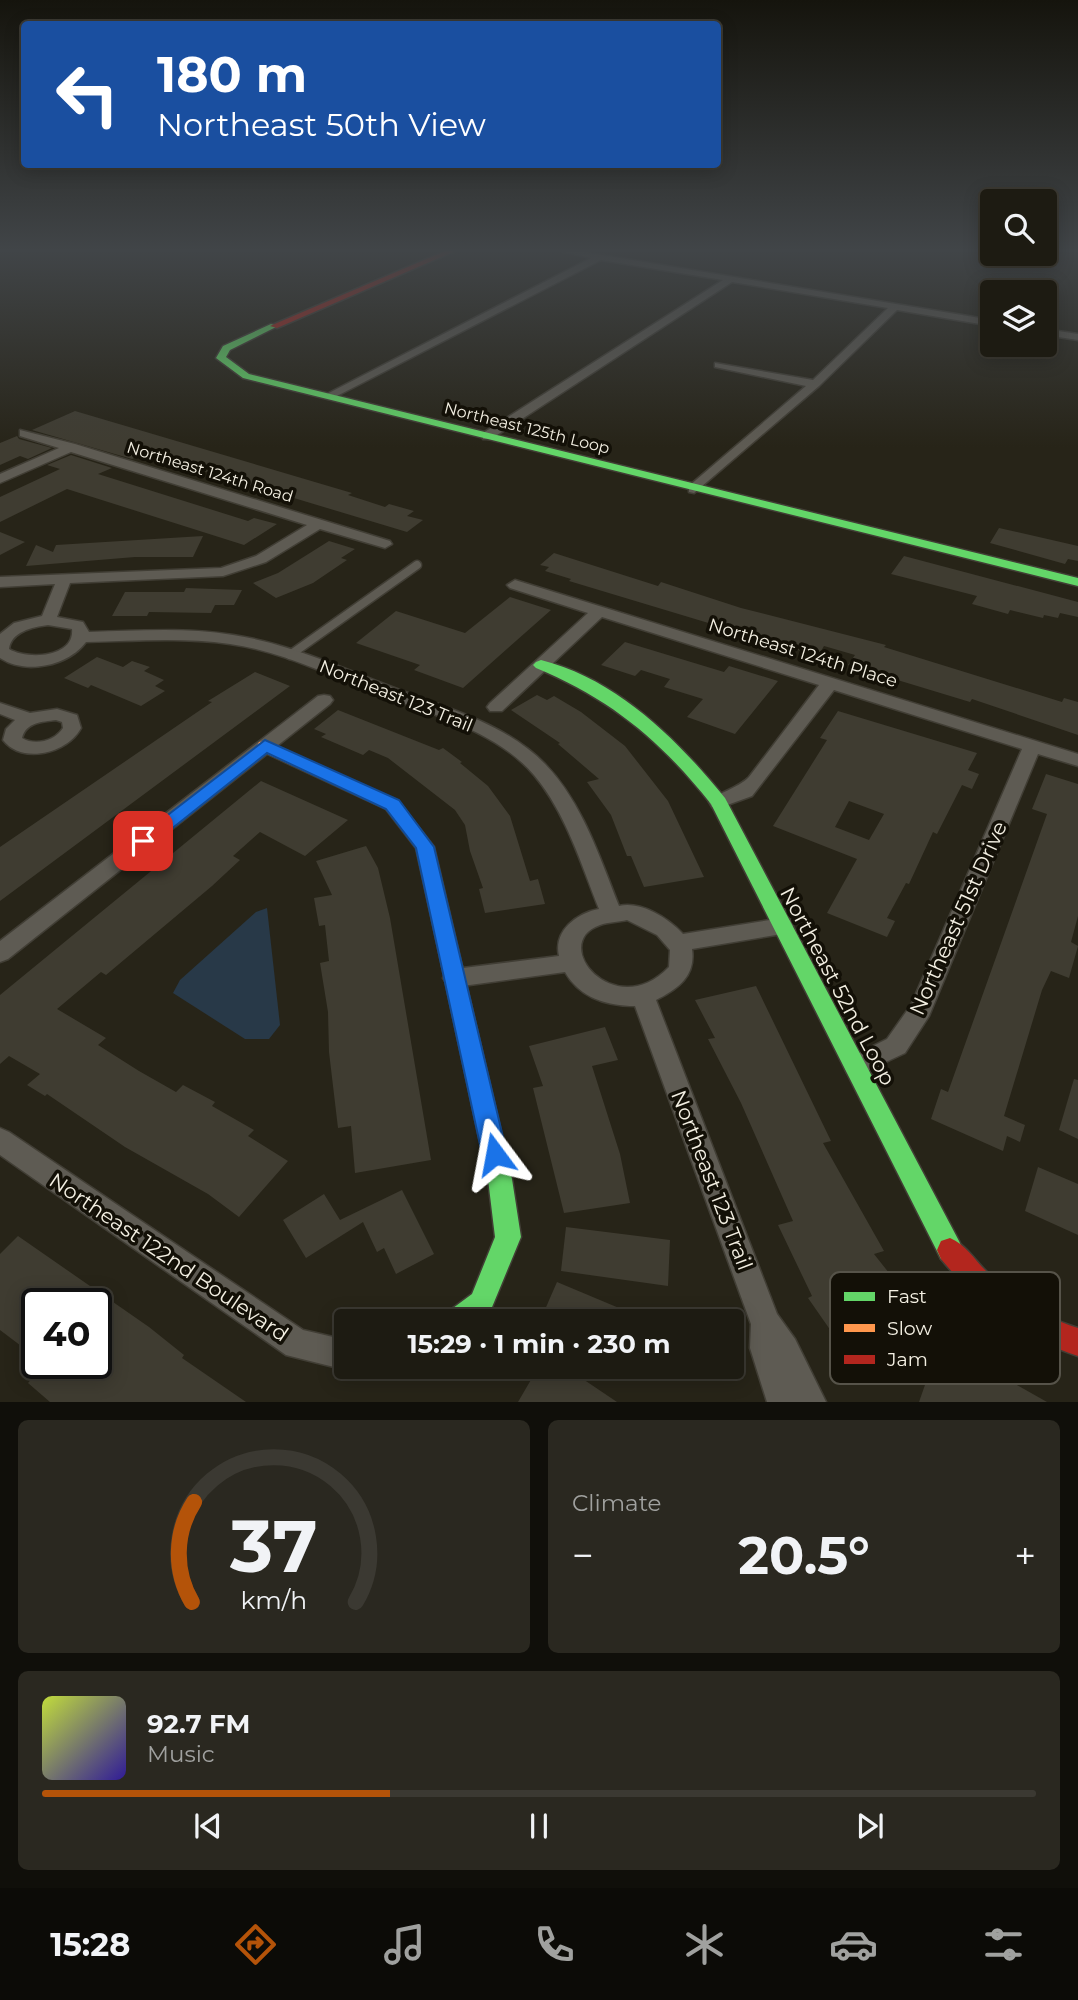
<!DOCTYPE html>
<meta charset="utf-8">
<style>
:root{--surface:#1d1b12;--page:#2a2820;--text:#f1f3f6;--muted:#a0a19f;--line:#3b3932;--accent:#b45309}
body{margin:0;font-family:Montserrat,sans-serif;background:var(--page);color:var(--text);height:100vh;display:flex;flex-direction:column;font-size:26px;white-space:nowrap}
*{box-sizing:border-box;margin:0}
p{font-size:23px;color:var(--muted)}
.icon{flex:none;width:38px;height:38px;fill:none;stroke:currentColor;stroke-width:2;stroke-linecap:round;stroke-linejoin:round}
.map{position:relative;height:1402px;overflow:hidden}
.side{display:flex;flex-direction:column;gap:18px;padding:18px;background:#100f0a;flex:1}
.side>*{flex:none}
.banner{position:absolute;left:21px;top:21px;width:700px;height:147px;border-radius:7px;box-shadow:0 4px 18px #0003,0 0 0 2px var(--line);background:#1a4fa0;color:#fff;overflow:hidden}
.buttons{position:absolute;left:980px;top:189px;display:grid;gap:14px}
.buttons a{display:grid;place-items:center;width:77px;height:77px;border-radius:7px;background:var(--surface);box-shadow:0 4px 18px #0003,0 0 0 2px var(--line);font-size:35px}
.speed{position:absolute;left:21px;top:1288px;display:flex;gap:14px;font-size:35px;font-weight:700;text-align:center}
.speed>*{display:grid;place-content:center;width:91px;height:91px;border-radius:50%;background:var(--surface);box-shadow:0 4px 18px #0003,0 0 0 2px var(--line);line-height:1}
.speed .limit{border:4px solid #111;border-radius:10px;background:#fff;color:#111}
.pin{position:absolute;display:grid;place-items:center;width:60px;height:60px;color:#fff;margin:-30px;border-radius:14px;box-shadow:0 4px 10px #0006}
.me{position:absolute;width:77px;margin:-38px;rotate:347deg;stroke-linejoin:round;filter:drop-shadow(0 0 5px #0008)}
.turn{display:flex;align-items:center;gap:24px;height:147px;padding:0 21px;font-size:32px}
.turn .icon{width:91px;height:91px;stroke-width:2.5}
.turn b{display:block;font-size:49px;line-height:60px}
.big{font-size:52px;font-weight:700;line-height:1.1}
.side .tile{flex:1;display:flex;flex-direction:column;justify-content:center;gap:10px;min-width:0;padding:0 24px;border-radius:10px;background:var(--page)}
.side .dial{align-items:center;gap:0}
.dial svg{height:182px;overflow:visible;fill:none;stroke:var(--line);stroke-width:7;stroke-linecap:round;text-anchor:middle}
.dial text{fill:var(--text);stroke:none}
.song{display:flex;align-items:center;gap:21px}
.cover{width:84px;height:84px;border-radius:10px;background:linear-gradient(135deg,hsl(70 70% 55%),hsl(250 70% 35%))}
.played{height:7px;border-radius:4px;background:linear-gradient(90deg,var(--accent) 35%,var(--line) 35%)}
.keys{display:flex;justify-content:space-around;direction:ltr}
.heat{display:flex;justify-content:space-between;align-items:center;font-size:38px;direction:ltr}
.side .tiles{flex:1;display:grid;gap:18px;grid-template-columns:1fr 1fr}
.tile:last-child{grid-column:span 2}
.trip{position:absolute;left:334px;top:1309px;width:410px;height:70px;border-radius:7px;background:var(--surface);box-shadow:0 4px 18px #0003,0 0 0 2px var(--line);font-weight:700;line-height:70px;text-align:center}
.tabs{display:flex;height:112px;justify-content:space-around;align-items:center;background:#0c0b07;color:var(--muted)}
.tabs .icon{width:49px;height:49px}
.tabs .current{color:var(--accent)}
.tabs b{font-size:32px;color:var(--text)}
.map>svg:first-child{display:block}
</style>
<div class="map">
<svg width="1078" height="1402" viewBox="0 0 1078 1402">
<rect width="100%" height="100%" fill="#272418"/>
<polygon fill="#283948" points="267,908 280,1025 269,1039 245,1039 173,993 180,980 256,912"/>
<g fill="#3f3c31" fill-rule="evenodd">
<polygon points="75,411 352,493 348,495 385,507 389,504 414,511 407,516 423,520 407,532 144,453 132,459 32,430"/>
<polygon points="17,436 19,439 52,448 28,459 20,456 0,465 0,443"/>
<polygon points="71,455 112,468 98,474 248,521 254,518 277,524 244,545 67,489 0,522 0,497 60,469 47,465"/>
<polygon points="999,528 1078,546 1078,561 1068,559 1065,564 990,543"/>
<polygon points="0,532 25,542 0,555"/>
<polygon points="203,536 193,557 135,557 26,566 36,545 53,552 56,545"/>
<polygon points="329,541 355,549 341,558 347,560 313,583 276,598 253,583 278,573"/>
<polygon points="554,553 658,586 661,582 741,608 886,645 884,647 1062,702 1064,698 1078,702 1078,735 972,699 970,702 848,665 855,655 824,646 818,656 569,581 571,579 545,571 549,567 540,565"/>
<polygon points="904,556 1078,602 1078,617 1060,613 1058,618 1044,615 1043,618 1010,610 1008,614 972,604 977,596 891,574"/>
<polygon points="186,588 242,590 234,605 215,605 211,613 149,612 147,616 112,616 125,592 184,592"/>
<polygon points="510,597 551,610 463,688 414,670 420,665 356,643 396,611 465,633"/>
<polygon points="625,642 724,672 729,666 778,681 735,734 687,717 703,699 664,687 670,679 641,670 635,676 601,665"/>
<polygon points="97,657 123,667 132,661 150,667 144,671 164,680 155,686 165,691 141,706 91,685 88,688 64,678"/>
<polygon points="255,672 290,686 0,901 0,847 212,702 208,701"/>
<polygon points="537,695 547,700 554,696 581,712 625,746 668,801 704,877 644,887 631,856 627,856 611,815 587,782 599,779 558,744 560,743 511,710"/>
<polygon points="338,710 439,750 443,748 462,762 460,763 488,786 510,816 530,881 538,879 545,904 485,913 479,889 483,888 470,851 465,825 455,810 388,758 369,750 363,755 321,737 326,734 314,729"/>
<path d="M838 711 977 753 968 770 979 774 972 789 962 785 937 834 933 832 909 884 906 883 887 918 895 921 887 937 827 913 857 859 773 826 827 740 820 738ZM849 801 884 814 869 840 835 827Z"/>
<polygon points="1046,774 1078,784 1078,916 1071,942 1078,946 1069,978 1051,971 1042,990 1004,1116 1025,1125 1020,1142 1007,1136 1003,1151 931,1119 941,1089 948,1092 1047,814 1032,809"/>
<polygon points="261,781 348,820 305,856 260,832 233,856 240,860 212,886 106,975 101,972 57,1009 106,1038 98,1045 139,1071 176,1092 183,1085 215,1102 212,1106 254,1130 248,1136 288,1161 239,1217 208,1194 125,1147 47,1094 45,1096 27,1085 40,1074 9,1056 0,1064 0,995"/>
<polygon points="366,846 378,868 390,918 431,1160 355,1173 351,1126 338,1128 329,1052 328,1012 320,963 329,961 325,925 319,926 314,898 332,895 316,861"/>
<polygon points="756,986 831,1141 823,1143 884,1251 874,1254 912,1302 840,1344 808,1298 812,1296 778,1225 793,1221 741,1103 708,1039 715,1038 695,1000"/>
<polygon points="605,1027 618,1060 592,1066 620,1154 630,1203 564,1213 533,1088 543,1086 529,1046"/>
<polygon points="1074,1079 1078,1080 1078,1139 1059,1130"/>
<polygon points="1038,1167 1078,1184 1078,1235 1025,1211"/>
<polygon points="402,1190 434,1254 396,1274 384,1248 377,1252 363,1222 306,1258 283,1220 324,1194 340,1220"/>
<polygon points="566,1227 670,1240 668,1286 561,1271"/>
<polygon points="18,1236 149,1327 184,1355 182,1358 246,1402 50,1402 28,1383 46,1363 96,1363 96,1304 37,1304 37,1358 0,1330 0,1254"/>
<polygon points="557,1282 650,1321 540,1321"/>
<polygon points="940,1342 1047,1402 919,1402"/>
<polygon points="515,1367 565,1367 617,1402 518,1402 532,1378"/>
</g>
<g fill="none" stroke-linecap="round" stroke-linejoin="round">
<defs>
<polyline id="lane" points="290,655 417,565"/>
<g id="street">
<polygon points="560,251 578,251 992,320 992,326 897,310 819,386 694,493 689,492 689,486 806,386 715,367 715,363 813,380 888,308 732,282 491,439 483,439 483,433 723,280 601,260 333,398 323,396 591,258"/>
<polygon points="1045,329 1078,334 1078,340 1045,335"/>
<path d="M20 430 75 444 390 541 392 544 385 548 320 529 266 562 223 576 70 583 57 617 83 622 89 632C136 631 185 627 233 635 286 643 335 665 384 684 439 706 503 721 545 764 582 802 600 858 619 906 641 901 668 918 683 934L782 918 790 920 793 926 790 932 782 934 692 949C696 976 678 989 656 1000L777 1314 795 1339 826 1402H767L750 1348 751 1324 635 1006C607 1006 580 998 565 972L455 987 447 984 443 978 447 972 455 969 559 956C553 931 577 913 599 909 581 864 566 813 534 775 496 730 429 714 376 693 328 675 281 651 230 644 182 637 134 641 86 642 68 666 26 675 0 658V634L14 623 42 616 55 584 0 587V577L221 568 256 556 307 525 71 452 0 483V474L59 448 20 436ZM48 625 72 629C75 658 27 660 9 649 11 632 32 627 48 625ZM627 920 657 935 670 950 669 967C614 1024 548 943 600 925 608 922 618 922 627 920Z"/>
<path d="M515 580 1078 754V766L1038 754 929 1016 905 1053 856 1076 847 1073 844 1066 847 1059 887 1039 911 1005 1022 749 834 690 752 796 719 808 712 807 709 802C716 793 737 789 749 777L819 685 602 617 502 711H490L487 707 490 703 588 613 510 588 507 585Z"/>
<polygon points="324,695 330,696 333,700 330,704 8,959 0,962 0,941 318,696"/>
<path d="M0 703 30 713 57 709 77 715 81 728C68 753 22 765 3 740L6 729 15 720 0 714ZM56 720 62 722 63 728C55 741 35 746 22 738 26 722 42 722 56 720Z"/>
<polygon points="0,1128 9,1132 303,1330 346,1340 346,1367 355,1367 346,1370 286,1355 0,1155"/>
</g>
<g id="fast">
<polygon points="271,324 278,326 230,350 226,357 249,374 1078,578 1078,586 243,378 216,358 223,346"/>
<path d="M541 660C617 679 678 740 725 798L959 1241 963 1250 959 1259 950 1262 941 1259 711 804C661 741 611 699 536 668L533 665 536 662Z"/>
<polygon points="452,958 459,960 462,966 512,1179 521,1237 490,1312 480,1321 445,1321 449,1311 472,1294 495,1237 488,1179 442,966 445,960"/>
</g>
<polygon id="slow" points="265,741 398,801 434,847 462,966 459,972 452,974 445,972 442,966 416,848 386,809 259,750 257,746 259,742"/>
<g id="jam">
<polygon points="445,251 455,251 277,328 270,326"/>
<path d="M950 1238C965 1244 974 1259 986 1271 1012 1297 1042 1317 1078 1328V1356C1018 1336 981 1307 941 1259L937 1250 941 1241Z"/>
</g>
</defs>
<use href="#lane" stroke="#413e35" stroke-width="11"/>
<use href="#street" stroke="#413e35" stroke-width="3"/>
<use href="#fast" stroke="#413e35" stroke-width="3"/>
<use href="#slow" stroke="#413e35" stroke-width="3"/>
<use href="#jam" stroke="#413e35" stroke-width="3"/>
<use href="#lane" stroke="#5e5b53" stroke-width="8"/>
<use href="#street" fill="#5e5b53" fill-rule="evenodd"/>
<use href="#fast" fill="#63d668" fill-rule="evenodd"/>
<use href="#slow" fill="#ff974d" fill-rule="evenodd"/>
<use href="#jam" fill="#b3261e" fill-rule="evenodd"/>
</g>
<linearGradient id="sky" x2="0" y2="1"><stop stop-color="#15140d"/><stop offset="0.56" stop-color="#414548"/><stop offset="1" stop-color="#414548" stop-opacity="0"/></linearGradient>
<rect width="1078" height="447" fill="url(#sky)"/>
<polygon fill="#1a73e8" stroke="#114b97" stroke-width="2" points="265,740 399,800 434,847 507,1154 503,1162 495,1165 486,1162 482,1154 416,848 386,809 267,753 150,846 136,846 134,841"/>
<g text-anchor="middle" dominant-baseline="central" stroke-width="7" stroke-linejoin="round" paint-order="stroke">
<g font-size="16" fill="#f3efe2" stroke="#131007">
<text transform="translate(527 428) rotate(14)">Northeast 125th Loop</text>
<text transform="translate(210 472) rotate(17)">Northeast 124th Road</text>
</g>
<g font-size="18" fill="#f3efe2" stroke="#131007">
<text transform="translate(803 653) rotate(17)">Northeast 124th Place</text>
<text transform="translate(396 696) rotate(22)">Northeast 123 Trail</text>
</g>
<g font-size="21" fill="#f3efe2" stroke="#131007">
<text transform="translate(958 918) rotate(-66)">Northeast 51st Drive</text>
<text transform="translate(838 986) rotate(62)">Northeast 52nd Loop</text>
<text transform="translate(712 1180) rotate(69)">Northeast 123 Trail</text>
<text transform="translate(169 1257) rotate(34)">Northeast 122nd Boulevard</text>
</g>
</g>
<rect x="830" y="1272" width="230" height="112" rx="10" fill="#131007" stroke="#565349" stroke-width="2"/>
<rect x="844" y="1292" width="31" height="9" fill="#63d668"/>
<rect x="844" y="1324" width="31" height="8" fill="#ff974d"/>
<rect x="844" y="1355" width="31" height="9" fill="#b3261e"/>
<g font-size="19" fill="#f3efe2">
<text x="887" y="1303">Fast</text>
<text x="887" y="1335">Slow</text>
<text x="887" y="1366">Jam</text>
</g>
</svg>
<div class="buttons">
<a><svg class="icon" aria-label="search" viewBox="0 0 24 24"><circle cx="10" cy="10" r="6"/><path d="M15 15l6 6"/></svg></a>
<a><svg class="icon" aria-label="layers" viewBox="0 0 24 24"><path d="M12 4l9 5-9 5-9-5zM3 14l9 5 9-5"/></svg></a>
</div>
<div class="speed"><div class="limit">40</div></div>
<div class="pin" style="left:143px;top:841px;background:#d93025"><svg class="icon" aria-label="arrive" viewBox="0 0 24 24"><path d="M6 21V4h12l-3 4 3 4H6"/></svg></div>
<svg class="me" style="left:495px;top:1154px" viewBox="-20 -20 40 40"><path d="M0-17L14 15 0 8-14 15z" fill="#1a73e8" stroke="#fff" stroke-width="4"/></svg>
<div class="trip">15:29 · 1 min · 230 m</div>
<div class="banner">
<div class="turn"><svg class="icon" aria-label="left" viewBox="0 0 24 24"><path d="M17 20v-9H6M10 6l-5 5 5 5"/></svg><div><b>180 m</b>Northeast 50th View</div></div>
</div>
</div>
<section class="side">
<div class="tiles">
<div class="tile dial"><svg viewBox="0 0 100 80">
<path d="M14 69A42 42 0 1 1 86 69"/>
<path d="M14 69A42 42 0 0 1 15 25" stroke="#b45309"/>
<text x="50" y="56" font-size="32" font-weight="700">37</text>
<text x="50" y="72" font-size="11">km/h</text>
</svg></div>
<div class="tile"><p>Climate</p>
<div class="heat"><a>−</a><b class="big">20.5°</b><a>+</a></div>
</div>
<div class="tile">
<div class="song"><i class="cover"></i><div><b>92.7 FM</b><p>Music</p></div></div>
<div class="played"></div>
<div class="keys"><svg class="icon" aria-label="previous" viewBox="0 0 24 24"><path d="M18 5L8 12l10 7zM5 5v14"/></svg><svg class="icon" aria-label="pause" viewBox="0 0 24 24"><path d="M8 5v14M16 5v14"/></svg><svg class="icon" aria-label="next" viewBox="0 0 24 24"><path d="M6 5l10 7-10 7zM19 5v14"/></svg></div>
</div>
</div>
</section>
<nav class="tabs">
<b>15:28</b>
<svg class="icon current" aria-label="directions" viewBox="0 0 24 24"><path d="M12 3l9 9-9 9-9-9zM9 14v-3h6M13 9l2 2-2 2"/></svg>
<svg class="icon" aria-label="music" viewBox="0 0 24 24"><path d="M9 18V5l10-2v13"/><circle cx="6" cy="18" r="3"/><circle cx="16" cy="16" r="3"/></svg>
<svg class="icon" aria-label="phone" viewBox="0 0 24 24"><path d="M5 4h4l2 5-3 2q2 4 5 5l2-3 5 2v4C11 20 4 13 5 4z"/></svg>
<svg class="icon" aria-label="climate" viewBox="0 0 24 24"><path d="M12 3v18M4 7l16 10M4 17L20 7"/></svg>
<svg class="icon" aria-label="car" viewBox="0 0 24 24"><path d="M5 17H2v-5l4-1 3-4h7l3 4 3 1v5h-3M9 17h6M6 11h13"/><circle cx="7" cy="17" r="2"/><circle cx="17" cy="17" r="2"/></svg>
<svg class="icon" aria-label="filters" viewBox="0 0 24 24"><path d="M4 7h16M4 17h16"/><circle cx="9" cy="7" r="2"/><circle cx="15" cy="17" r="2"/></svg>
</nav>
